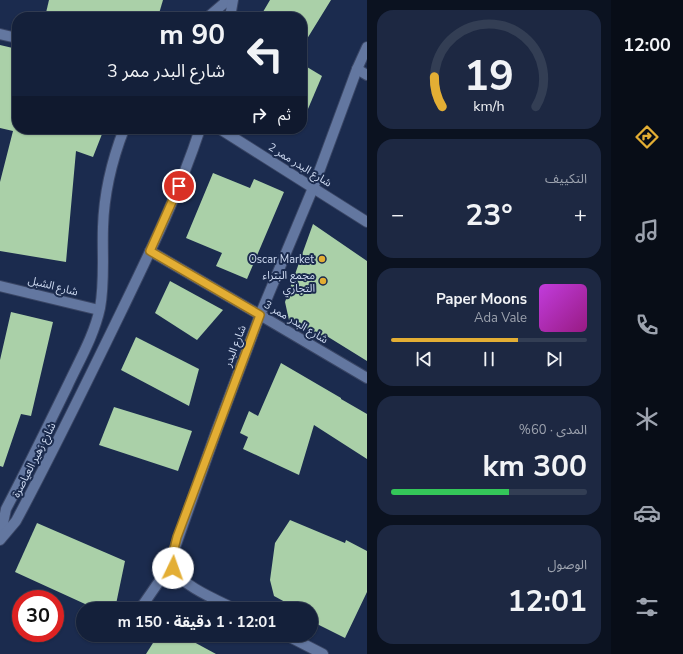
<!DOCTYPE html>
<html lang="ar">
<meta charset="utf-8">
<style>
:root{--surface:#14203a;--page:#1d2842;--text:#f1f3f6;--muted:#9da3af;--line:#333e54;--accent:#e3ae34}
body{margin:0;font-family:"Nunito Sans","Noto Sans Arabic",sans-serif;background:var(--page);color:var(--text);direction:rtl;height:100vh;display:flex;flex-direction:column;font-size:15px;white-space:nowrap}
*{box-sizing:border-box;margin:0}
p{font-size:13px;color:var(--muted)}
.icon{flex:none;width:22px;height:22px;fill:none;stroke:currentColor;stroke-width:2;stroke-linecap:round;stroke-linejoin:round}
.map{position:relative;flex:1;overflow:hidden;direction:ltr}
.sheet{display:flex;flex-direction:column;gap:10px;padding:10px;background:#0b1220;width:244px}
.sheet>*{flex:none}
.hud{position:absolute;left:12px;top:12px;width:295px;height:122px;border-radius:16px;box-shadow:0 1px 3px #0004,0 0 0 1px var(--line);direction:rtl;background:#14203a;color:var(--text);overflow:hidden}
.speed{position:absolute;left:12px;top:590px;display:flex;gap:8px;font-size:20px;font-weight:700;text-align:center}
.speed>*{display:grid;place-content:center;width:52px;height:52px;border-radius:50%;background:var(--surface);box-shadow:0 1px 3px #0004,0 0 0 1px var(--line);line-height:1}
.speed .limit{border:6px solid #d22;background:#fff;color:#111}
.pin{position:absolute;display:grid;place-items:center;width:34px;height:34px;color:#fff;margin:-17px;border:2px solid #fff;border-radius:50%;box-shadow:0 1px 4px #0007}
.me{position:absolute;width:44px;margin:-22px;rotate:3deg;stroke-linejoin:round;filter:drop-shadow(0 0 3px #0008)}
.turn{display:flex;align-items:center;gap:14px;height:84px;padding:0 16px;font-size:18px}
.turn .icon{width:52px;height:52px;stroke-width:2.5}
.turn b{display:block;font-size:28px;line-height:34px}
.then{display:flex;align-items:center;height:38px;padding:0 16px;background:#0003;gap:8px;font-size:15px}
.big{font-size:30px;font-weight:700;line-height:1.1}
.sheet .card{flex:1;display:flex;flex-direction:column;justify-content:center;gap:6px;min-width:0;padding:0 14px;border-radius:16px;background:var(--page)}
.sheet .dial{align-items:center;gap:0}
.dial svg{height:104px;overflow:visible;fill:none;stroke:var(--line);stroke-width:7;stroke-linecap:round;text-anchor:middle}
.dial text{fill:var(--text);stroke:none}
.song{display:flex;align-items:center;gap:12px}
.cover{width:48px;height:48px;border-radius:6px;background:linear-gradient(135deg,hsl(290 70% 55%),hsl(310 70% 35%))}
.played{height:4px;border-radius:2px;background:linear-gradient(90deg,var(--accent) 65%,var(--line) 65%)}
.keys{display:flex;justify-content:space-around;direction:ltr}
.heat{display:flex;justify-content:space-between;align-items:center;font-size:22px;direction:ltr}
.charge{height:6px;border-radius:3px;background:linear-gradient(90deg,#34c759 60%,var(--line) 0)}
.trip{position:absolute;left:76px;top:602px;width:242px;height:40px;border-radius:20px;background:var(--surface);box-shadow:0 1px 3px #0004,0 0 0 1px var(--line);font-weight:700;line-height:40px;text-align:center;direction:rtl}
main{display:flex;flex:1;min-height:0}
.tab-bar{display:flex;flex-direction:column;width:72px;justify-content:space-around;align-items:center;background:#080d17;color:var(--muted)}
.tab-bar .icon{width:28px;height:28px}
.tab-bar .on{color:var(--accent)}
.tab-bar b{font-size:18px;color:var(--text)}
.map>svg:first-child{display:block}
</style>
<main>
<nav class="tab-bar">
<b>12:00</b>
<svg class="icon on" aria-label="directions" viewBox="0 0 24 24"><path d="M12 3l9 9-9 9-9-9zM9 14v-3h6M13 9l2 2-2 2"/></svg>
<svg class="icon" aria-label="music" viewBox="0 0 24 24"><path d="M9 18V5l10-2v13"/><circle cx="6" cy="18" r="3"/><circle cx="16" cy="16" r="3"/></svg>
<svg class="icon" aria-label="phone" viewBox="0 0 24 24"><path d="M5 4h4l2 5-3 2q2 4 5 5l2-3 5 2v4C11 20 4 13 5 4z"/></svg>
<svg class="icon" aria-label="climate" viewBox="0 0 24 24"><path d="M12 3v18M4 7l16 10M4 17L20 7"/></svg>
<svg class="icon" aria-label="car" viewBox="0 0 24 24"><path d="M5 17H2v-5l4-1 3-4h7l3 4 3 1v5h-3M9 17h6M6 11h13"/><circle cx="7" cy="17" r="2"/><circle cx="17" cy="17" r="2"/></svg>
<svg class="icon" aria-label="filters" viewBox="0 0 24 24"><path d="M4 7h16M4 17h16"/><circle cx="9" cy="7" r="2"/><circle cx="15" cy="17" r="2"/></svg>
</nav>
<section class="sheet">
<div class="card dial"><svg viewBox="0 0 100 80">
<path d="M14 69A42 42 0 1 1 86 69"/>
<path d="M14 69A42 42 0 0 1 8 46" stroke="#e3ae34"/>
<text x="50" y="56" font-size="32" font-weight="700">19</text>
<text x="50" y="72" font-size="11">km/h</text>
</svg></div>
<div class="card"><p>التكييف</p>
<div class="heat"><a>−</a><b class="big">23°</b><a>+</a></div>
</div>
<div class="card">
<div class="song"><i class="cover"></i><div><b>Paper Moons</b><p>Ada Vale</p></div></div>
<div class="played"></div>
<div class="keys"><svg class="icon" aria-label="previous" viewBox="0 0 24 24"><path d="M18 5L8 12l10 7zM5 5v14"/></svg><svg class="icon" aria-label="pause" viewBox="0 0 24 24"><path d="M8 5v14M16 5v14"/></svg><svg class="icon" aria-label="next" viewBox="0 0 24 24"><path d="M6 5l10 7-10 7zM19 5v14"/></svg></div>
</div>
<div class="card"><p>المدى · 60%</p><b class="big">300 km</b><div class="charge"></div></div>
<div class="card"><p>الوصول</p><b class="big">12:01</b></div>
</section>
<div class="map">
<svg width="367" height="654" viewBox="0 0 367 654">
<rect width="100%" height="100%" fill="#1b2b4e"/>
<g fill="#aad0a8">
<polygon points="49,0 163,0 158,17 45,17"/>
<polygon points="270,0 331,0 302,47 302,17 260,17"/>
<polygon points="0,45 17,49 17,129 104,129 93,157 76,151 66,262 0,251 0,182 13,131 0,128"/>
<polygon points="302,64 322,76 302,123"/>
<polygon points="213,173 250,188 254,179 284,192 247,279 216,266 222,253 186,238"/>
<polygon points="313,224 367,261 367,361 325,335 324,337 289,320 285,302"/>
<polygon points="170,281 223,310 197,340 155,313"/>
<polygon points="11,312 53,322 31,416 21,414 3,467 0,466 0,360"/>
<polygon points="136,337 199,369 189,406 121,370"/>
<polygon points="281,363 341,398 341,399 367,414 367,459 314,425 299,475 243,449 248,437 240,433 249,411 258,416"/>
<polygon points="114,407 192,431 178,471 99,445"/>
<polygon points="290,520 345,543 346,540 367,551 367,592 345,638 311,621 311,609 298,609 274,596 270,580 275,543"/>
<polygon points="37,523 125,561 115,609 96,609 15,572"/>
<polygon points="158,635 181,635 216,654 146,654"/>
</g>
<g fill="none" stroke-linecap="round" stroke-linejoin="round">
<defs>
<g id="street">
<polyline points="208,17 228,0"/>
<polyline points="230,17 233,0"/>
<polyline points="0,34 17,38"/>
<polyline points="357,69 367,75"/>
<polyline points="220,129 367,222"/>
<polyline points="150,251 260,315 367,378"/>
<polyline points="0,286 99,310"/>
<path d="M2 536 3 523 6 509C27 469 47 428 67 387 79 361 94 336 100 308 105 281 102 254 103 227 104 193 112 160 124 129"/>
<path d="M0 540 16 521C53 452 87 382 121 312 150 252 179 193 200 129"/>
<polyline points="140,609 158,583 173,568"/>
<path d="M235 609C219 601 180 585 173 568 172 564 173 557 173 553L216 432 260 315 313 188 357 69 367 47"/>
<polyline points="286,635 323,654"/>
</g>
</defs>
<use href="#street" stroke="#3a4665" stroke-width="12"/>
<use href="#street" stroke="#6377a0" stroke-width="10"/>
</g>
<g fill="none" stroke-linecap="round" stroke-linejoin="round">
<defs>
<polyline id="route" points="173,568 173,553 177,537 260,315 150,251 179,186"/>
</defs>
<use href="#route" stroke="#947122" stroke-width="10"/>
<use href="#route" stroke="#e3ae34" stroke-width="7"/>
</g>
<g fill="#e3ae34" stroke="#1b2b4e" stroke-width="1.5">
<circle cx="322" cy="259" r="4"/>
<circle cx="323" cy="281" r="4"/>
</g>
<g text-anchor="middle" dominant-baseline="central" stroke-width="4" stroke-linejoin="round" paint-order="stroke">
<g font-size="11" fill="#cfdbf2" stroke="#1b2b4e">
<text transform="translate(300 165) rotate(32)">شارع البدر ممر 2</text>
<text transform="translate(53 286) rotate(14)">شارع الشبل</text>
<text transform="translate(296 322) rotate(31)">شارع البدر ممر 3</text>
<text transform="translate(235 346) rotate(-69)">شارع البدر</text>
<text transform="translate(34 460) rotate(-63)">شارع زهير العياصرة</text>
</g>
<g font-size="11" fill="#cfdbf2" stroke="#1b2b4e" text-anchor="end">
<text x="314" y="259">Oscar Market</text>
<text x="315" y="275">مجمع البتراء<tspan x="315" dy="13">التجاري</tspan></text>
</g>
</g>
</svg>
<div class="speed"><div class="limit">30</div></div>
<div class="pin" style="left:179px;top:186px;background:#d93025"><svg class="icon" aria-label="arrive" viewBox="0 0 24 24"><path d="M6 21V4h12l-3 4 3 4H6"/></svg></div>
<svg class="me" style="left:173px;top:568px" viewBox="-20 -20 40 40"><circle r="19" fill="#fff"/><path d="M0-13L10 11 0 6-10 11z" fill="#e3ae34"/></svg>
<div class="trip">12:01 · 1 دقيقة · 150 m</div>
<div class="hud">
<div class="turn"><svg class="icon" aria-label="left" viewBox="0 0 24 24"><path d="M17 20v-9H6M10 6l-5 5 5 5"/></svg><div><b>90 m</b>شارع البدر ممر 3</div></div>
<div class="then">ثم<svg class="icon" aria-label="right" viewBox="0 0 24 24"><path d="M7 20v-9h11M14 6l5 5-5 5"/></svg></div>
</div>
</div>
</main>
